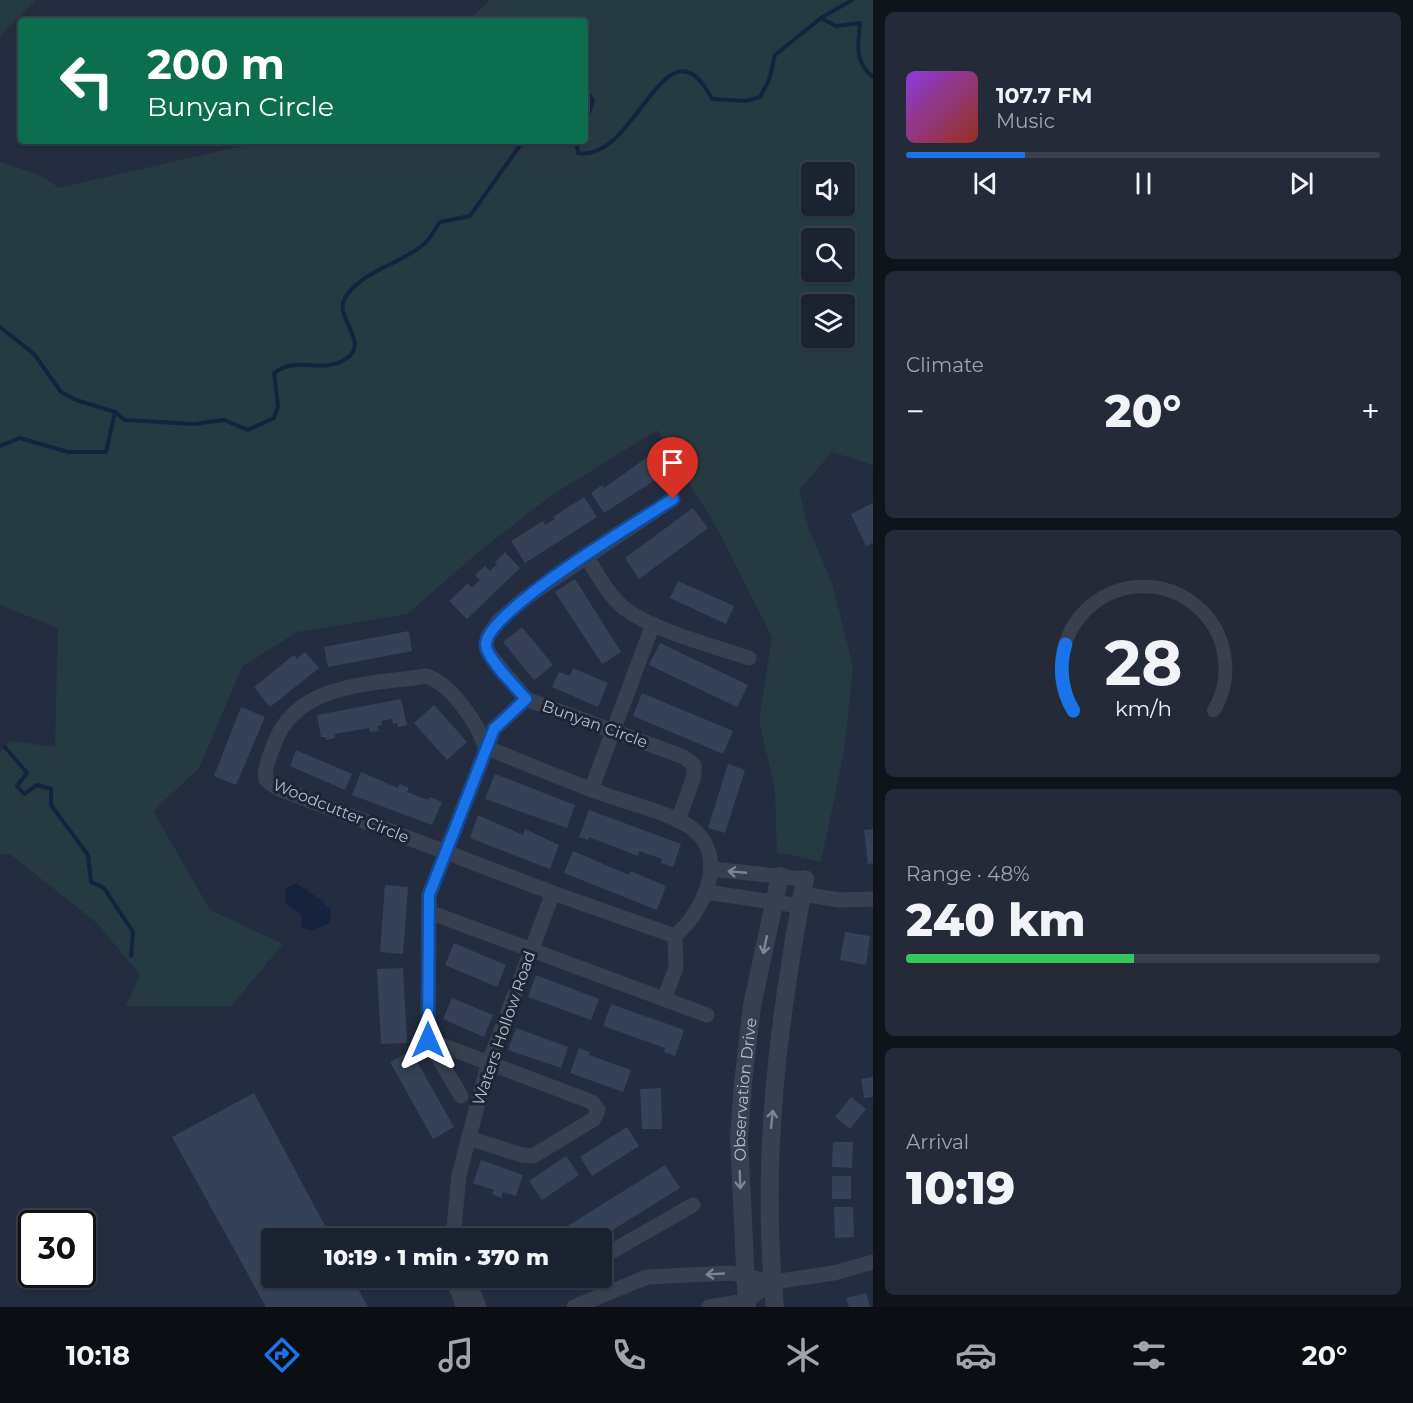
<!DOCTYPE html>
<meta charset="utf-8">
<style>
:root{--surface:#1b2230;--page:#242a38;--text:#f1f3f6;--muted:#a0a4ab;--line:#393f4c;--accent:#1a73e8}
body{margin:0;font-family:Montserrat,sans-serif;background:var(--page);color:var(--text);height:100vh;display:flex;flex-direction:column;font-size:22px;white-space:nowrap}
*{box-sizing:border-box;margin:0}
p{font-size:20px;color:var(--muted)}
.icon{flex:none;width:33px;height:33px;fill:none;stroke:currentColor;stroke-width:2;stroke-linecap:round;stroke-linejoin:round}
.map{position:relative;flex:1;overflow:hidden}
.details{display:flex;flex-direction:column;gap:12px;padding:12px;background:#0f131a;width:540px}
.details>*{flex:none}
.banner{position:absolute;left:18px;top:18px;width:570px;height:126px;border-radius:6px;box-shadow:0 2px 4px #0004,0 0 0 2px var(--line);background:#0b6e4f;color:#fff;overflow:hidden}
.tools{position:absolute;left:801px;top:162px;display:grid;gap:12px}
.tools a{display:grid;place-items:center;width:54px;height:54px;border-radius:6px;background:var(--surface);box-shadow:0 2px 4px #0004,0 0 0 2px var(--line);font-size:30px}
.speed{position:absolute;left:18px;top:1210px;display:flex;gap:12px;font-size:30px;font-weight:700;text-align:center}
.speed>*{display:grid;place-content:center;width:78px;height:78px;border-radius:50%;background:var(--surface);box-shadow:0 2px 4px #0004,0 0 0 2px var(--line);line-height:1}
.speed .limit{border:3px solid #111;border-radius:9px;background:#fff;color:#111}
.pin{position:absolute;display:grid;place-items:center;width:51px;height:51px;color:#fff;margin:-62px -26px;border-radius:50% 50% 50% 0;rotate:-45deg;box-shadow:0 0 6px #0007}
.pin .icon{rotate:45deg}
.me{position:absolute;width:66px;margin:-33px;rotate:0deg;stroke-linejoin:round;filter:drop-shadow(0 0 4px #0008)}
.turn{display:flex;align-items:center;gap:21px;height:126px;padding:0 30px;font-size:27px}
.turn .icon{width:78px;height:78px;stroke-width:2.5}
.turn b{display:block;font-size:42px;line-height:51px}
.big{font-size:45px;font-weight:800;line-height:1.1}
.details .widget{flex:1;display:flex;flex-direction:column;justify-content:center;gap:9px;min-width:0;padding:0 21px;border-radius:9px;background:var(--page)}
.details .dial{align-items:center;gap:0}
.dial svg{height:156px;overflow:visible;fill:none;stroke:var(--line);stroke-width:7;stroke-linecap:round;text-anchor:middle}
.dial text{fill:var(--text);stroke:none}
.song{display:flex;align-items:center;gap:18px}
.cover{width:72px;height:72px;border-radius:9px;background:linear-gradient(135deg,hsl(270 70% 55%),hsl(10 70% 35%))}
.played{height:6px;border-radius:3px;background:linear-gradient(90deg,var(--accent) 25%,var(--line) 25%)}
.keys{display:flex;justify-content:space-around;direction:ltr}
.heat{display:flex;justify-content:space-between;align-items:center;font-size:33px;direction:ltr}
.charge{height:9px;border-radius:4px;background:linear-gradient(90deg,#34c759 48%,var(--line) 0)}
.trip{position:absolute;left:261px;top:1228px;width:351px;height:60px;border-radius:6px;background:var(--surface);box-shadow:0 2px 4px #0004,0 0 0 2px var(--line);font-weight:800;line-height:60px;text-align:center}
.menu{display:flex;height:96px;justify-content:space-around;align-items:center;background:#0b0e13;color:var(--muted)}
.menu .icon{width:42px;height:42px}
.menu .active{color:var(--accent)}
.menu b{font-size:27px;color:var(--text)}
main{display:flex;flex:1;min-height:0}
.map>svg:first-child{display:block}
</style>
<main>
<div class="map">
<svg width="873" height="1307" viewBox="0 0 873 1307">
<rect width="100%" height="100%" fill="#242d40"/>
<g fill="#263b41" fill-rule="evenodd">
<polygon points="0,0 36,0 0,36"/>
<path d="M490 0H873V465L832 452 799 490 808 527 832 583 853 667 844 751 821 862 777 852 775 790 759 720 772 637 717 528 657 430 552 495 482 549 407 614 297 632 242 667 199 768 153 811 210 910 283 944 231 1006H126L140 975 97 923 10 854 0 855V752L10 741 55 747 58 628 0 605V162L40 175 59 188 264 141H585V21H468ZM844 172V206H812V172ZM844 238V272H812V238ZM844 304V338H812V304Z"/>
</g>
<polygon fill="#16233e" points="296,883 321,900 331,910 329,923 312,931 302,928 301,914 286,903 285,889"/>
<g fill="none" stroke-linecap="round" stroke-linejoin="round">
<g stroke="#16233e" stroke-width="4">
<path d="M821 18 836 26 860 23C858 45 854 62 873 77"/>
<polyline points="585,88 593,101 585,124"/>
<path d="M576 141 578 153C636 164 666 10 712 99L746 101 760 97 769 80 775 55 821 18 852 0"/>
<path d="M0 327 34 354 61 392 76 400 115 412 125 420 194 424 224 420 248 430 274 418 278 406 274 373C297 355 320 374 344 360 373 344 333 318 345 298 362 270 400 265 424 244 430 239 435 229 440 222L470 216 523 141"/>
<polyline points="0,446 20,438 68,452 106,452 115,412"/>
<polyline points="5,747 27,773 17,786 24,794 37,785 51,789 51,805 88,855 91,882 104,888 133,932 131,956"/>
</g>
</g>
<g fill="#354156">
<polygon points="653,453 666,473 604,513 591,493 602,485 604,488"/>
<polygon points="584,497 597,517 525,563 511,541 543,521 545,525 555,519 553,517"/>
<polygon points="873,503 873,543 866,546 851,514"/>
<polygon points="693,508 708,528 639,579 625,558"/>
<polygon points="505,552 520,568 467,619 449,601 468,583 472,588 480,580 475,575 485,566 490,571 497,564 495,562"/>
<polygon points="575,579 621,652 602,664 555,592"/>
<polygon points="678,581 734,606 726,624 670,598"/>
<polygon points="522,627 553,665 534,680 503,642"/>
<polygon points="409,631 412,651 328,667 324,647"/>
<polygon points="660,643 748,685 737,707 649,665"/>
<polygon points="305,652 319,668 270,707 254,687 294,655 297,659"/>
<polygon points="573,668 608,683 598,707 552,687 559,672 570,676"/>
<polygon points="642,693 733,731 723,754 633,716"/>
<polygon points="401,699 407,725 398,727 397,723 393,724 392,719 381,721 382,725 377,726 379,731 370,732 369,728 335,734 335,738 326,740 325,737 321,737 317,715"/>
<polygon points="434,705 467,742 447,760 414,723"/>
<polygon points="241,707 265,717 236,785 214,776"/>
<polygon points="296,750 352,774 345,790 290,766"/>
<polygon points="728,764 745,770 725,833 708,828"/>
<polygon points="361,772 398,788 400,784 409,788 407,792 428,800 430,797 442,802 432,825 352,795"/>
<polygon points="495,774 575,805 567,828 485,799"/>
<polygon points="589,810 681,844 673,867 661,863 662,859 639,851 638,856 589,837 588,840 579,837"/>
<polygon points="478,815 523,835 525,829 559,845 550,869 470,838"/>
<polygon points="873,829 873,863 868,864 864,830"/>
<polygon points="573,851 629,875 630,871 666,886 657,910 564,873"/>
<polygon points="385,885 408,887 403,954 380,952"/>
<polygon points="845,932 870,936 866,965 840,960"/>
<polygon points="454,943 506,965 497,987 445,965"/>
<polygon points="403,968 407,1043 381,1044 377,969"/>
<polygon points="536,975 599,999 591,1020 528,997"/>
<polygon points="452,998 493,1015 484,1037 443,1019"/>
<polygon points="611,1004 684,1030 675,1056 664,1052 665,1048 603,1026"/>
<polygon points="516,1028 568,1047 561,1068 508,1050"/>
<polygon points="579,1048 590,1052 589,1055 631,1070 623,1092 570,1073"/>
<polygon points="411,1051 454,1127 433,1139 390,1062"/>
<polygon points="873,1077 873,1097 864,1098 861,1079"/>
<polygon points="661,1088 662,1129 642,1129 640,1089"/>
<polygon points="254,1093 332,1239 272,1239 272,1278 352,1278 368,1307 266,1307 172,1137"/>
<polygon points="851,1097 866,1109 850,1129 835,1117"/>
<polygon points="627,1127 639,1146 592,1176 580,1157"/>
<polygon points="833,1142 853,1142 852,1168 832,1167"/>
<polygon points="566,1156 579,1175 542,1200 529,1181"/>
<polygon points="481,1160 523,1175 516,1196 503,1192 501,1198 492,1194 494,1190 473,1183"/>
<polygon points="665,1165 680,1188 598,1239 547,1239"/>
<rect x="832" y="1176" width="19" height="23"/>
<polygon points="834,1207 853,1207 854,1237 835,1238"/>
<polygon points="482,1226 536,1234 535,1239 480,1239"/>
<polygon points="866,1293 870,1307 849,1307 846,1298"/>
</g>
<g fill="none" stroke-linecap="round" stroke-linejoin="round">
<g stroke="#384050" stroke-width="15">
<polyline points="673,499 524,599 497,622 488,636 486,646 490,655 526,699 684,757 694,765 694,776 678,821"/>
<path d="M586 556C597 573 608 595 624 608 656 632 711 645 749 658"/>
<path d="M426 676C450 683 478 723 485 747 525 763 564 780 604 794 630 804 672 813 693 829 729 858 703 912 675 936L553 893 277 788 266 780C264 767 270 756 274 744 297 682 370 685 426 676Z"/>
<polyline points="591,790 653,624"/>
<polyline points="711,869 805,879"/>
<polyline points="706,892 800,906"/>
<polyline points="802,894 840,900 873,899"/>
<polyline points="429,912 707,1015"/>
<polyline points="664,999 676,968 675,936"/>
<polyline points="428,1040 592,1102 598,1110 594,1119 533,1156 522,1155 468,1138"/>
<polyline points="461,1096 428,1040 429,895 494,729 526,699"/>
<polyline points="453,1239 459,1175 488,1065 553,893"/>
<polyline points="602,1257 693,1205"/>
<polyline points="454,1278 463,1307"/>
<polyline points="468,1278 479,1307"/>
<polyline points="456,1288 489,1278"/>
<polyline points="574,1307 647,1277 731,1273 773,1282 834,1273 873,1262"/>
<polyline points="709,1307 746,1301 773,1282"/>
</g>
<g stroke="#384050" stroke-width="18">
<path id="s1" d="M747 1307 739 1138 743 1083 752 1006 780 876"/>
<path d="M775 1307C760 1164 778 1020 805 879"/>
</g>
</g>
<defs><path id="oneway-shaft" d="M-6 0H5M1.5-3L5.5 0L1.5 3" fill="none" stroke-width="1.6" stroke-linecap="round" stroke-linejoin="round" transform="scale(1.5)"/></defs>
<g stroke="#7c8493">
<use href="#oneway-shaft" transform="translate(737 872) rotate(-175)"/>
<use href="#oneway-shaft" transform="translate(765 945) rotate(102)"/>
<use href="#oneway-shaft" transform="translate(772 1119) rotate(-84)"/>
<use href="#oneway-shaft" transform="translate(740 1180) rotate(88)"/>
<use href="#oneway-shaft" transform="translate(715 1274) rotate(177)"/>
</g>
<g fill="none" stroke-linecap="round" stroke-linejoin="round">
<defs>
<path id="route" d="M428 1040 429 895 494 729 526 699C517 688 485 657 486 644 488 610 641 520 673 499"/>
</defs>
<use href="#route" stroke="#114b97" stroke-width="15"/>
<use href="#route" stroke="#1a73e8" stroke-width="10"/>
</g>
<g text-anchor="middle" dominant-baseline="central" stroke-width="6" stroke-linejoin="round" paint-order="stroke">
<g font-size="16" fill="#b4bbca" stroke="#1d2535">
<text transform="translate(595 724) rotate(20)">Bunyan Circle</text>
<text transform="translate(341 811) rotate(22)">Woodcutter Circle</text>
<text transform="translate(504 1028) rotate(-71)">Waters Hollow Road</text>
<text stroke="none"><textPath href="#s1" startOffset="218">Observation Drive</textPath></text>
</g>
</g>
</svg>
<div class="tools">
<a><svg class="icon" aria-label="sound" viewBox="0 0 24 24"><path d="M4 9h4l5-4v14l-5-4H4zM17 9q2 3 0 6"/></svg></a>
<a><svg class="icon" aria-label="search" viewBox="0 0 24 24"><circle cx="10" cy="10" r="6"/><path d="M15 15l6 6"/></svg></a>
<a><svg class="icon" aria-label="layers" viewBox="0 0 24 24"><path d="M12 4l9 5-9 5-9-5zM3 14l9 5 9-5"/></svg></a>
</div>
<div class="speed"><div class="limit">30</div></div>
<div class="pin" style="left:673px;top:499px;background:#d93025"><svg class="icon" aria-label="arrive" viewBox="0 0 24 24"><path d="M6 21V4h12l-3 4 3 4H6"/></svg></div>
<svg class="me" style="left:428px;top:1040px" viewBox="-20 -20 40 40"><path d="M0-17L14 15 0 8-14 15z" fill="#1a73e8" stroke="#fff" stroke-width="4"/></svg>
<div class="trip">10:19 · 1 min · 370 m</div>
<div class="banner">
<div class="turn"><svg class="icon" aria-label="left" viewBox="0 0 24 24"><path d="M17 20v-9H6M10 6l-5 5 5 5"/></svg><div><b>200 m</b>Bunyan Circle</div></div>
</div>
</div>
<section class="details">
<div class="widget">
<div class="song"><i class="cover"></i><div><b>107.7 FM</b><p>Music</p></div></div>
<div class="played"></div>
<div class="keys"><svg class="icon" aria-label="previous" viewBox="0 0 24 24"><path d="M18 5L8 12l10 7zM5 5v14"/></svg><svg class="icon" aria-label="pause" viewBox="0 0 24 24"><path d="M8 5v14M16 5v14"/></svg><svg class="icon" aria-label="next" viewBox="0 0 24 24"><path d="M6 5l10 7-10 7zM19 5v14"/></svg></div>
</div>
<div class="widget"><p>Climate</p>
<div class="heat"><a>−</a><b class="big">20°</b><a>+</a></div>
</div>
<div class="widget dial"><svg viewBox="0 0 100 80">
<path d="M14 69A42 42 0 1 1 86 69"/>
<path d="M14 69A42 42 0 0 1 10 35" stroke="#1a73e8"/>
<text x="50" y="56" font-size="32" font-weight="700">28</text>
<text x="50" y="72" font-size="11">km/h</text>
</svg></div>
<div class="widget"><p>Range · 48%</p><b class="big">240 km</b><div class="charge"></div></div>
<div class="widget"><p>Arrival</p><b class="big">10:19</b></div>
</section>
</main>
<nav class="menu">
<b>10:18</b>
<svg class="icon active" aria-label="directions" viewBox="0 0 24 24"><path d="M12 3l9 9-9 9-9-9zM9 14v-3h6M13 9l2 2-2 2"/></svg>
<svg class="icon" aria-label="music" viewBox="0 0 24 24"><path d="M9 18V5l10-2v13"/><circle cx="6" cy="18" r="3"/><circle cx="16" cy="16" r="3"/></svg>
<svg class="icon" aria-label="phone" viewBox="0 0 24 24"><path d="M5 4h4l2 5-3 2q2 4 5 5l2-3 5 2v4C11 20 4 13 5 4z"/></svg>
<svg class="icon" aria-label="climate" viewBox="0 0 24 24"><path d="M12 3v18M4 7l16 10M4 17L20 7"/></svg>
<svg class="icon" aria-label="car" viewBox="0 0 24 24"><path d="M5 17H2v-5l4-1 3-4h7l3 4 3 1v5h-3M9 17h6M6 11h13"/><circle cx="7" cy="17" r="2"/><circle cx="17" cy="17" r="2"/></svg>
<svg class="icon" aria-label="filters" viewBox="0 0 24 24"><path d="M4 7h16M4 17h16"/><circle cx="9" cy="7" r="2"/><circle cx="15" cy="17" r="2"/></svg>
<b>20°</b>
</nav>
